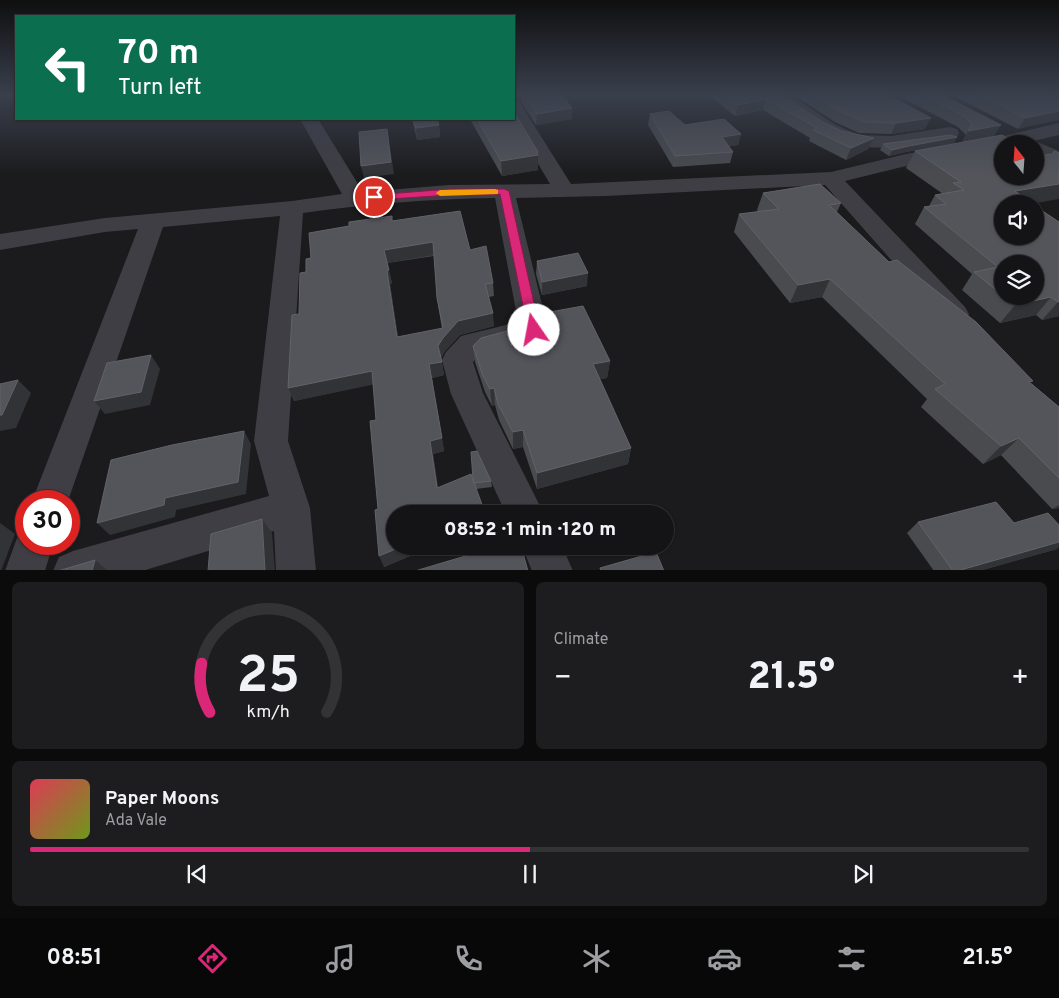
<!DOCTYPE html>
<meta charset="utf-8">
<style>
:root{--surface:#141416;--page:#1d1d1f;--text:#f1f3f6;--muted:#9d9ea1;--line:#333335;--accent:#db2777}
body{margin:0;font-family:Overpass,sans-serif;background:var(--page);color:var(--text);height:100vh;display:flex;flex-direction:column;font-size:19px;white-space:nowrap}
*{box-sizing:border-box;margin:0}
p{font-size:16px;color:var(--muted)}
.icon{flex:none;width:28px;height:28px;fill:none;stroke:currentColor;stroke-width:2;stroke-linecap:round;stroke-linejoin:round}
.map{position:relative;height:570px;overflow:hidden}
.side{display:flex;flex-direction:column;gap:12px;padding:12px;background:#0b0b0c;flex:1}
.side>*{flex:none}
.top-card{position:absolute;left:15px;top:15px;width:500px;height:105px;border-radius:0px;box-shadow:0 1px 4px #0004,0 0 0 1px var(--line);background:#0b6e4f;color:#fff;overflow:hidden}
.needle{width:32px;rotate:343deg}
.tools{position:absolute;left:994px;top:135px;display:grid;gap:10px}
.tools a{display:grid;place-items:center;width:50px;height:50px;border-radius:50%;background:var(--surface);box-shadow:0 1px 4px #0004,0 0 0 1px var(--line);font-size:25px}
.speed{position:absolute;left:15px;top:490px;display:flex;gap:10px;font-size:25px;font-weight:700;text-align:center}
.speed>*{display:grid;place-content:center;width:65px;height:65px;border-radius:50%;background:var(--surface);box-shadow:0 1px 4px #0004,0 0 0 1px var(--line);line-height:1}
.speed .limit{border:8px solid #d22;background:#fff;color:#111}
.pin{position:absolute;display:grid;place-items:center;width:42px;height:42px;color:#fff;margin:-21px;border:2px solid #fff;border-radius:50%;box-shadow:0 1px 5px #0007}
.me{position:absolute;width:55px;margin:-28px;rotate:348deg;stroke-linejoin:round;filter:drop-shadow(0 0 4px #0008)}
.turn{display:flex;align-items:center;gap:18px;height:105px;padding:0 20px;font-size:22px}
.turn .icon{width:65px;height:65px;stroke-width:2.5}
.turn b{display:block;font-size:35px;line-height:42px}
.big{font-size:38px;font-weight:800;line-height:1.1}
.side .tile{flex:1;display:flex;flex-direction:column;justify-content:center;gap:8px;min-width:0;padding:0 18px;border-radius:8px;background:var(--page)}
.side .dial{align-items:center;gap:0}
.dial svg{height:130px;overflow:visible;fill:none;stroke:var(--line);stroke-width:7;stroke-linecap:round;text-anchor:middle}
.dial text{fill:var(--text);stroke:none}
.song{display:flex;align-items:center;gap:15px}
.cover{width:60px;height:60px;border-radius:8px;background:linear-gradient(135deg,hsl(350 70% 55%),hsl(80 70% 35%))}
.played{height:5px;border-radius:2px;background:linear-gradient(90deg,var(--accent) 50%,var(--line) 50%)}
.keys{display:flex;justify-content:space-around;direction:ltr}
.heat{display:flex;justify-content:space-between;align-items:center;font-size:28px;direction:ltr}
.side .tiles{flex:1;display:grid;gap:12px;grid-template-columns:1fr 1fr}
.tile:last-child{grid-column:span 2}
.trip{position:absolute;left:386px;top:505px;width:288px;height:50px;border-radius:25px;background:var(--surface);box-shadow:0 1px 4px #0004,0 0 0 1px var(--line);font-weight:800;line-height:50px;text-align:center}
.menu{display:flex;height:80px;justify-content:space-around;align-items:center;background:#080809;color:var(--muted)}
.menu .icon{width:35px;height:35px}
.menu .on{color:var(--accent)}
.menu b{font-size:22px;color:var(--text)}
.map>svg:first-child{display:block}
</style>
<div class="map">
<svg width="1059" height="571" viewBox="0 0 1059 571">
<rect width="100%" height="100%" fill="#1b1b1d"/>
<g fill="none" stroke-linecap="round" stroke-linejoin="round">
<g fill="#3e3e44" fill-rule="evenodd">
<path d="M770 95H790L834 124 859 135 891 136 950 127 957 129 959 133 957 137 950 139C885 149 857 158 800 119 791 112 776 105 770 95Z"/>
<path d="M514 102 520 103 571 184 831 172 906 154 978 142 1059 123V135L1021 144H1002V148L906 166 845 181 965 307 969 314 965 321 955 324 945 321 825 185 606 196 516 198 548 329 544 336 481 353 473 362 483 393 544 514H506L451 394 442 360 446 352 461 336 518 322 495 198C430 199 367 204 303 213L288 441 310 508 316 571H276L274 531 142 571H53L59 557 73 551 269 496 254 441 280 216 163 227 68 501H32L138 229 105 232 0 250V234L105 218 292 201 342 194 300 119H318L363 192 449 185 550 184 512 119H514Z"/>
<polygon points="1035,141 1059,151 1059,165 1035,155 1035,144 1027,144"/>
<polygon points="26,528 26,544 53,544 45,571 5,571 20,530"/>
<polygon points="522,546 562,546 573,571 532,571"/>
</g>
</g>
<g fill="#494b4f" fill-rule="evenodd">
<polygon points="522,95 562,95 572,119 536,125 522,103"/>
<polygon points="709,95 781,95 823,122 842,131 874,138 868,149 846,160 809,141 810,138 763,110 735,116"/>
<polygon points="794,95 888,95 925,129 891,134 859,133 835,122"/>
<polygon points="897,95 942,95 994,136 962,142 966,135 958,127"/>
<polygon points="952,95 1051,95 1018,129"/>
<polygon points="650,114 685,125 741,134 738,145 729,146 733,152 730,163 673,167 648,125"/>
<polygon points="412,119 437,119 439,125 440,137 417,140"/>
<polygon points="471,119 514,119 538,167 538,170 502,176 471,121"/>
<polygon points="957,137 954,143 906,152 889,156 880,150 883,144"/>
<path d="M915 151 1032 204 1059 222V316L1042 320 1036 315 1000 323 962 290 972 274 915 224 924 207 929 206 935 195 943 194 906 168ZM1002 264 1035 296H1002Z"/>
<polygon points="763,193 841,203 837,212 889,262 1059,407 1059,508 1052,509 1001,455 983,464 921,407 927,399 822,297 790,303 734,232 739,214 758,212 757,210"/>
<path d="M393 221 470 250 493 283 494 296 489 297 494 326 460 335 445 351 441 358 444 375 432 378 444 451 433 454 438 488 473 479 491 481 492 487 476 489 485 514H395V546H434L384 567 378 509 376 420 373 384 294 401 288 388 306 272 311 258ZM434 256 437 298 442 329 398 337 390 284 392 283 387 263Z"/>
<polygon points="537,261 587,286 542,295 536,274"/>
<polygon points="473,346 610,361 607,378 600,379 631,448 628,464 537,489 523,447 513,449 499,420 495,405 492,406 485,392 475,362"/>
<polygon points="918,522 1014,523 1057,549 979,571 934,571 907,533"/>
</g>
<g fill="#323336">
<polygon points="766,99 763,110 735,116 738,105"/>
<polygon points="572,108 572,119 536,125 537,114"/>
<polygon points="1059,111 1059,120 1018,129 1025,118"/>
<polygon points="931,118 925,129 891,134 896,123"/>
<polygon points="439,125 440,137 417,140 416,128"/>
<polygon points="1001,125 994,136 962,142 968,131"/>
<polygon points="387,129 394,174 364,178 361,166"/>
<polygon points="741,134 738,145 720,148 722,137"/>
<polygon points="957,137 954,143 906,152 889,156 892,150 909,146"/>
<polygon points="874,138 868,149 846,160 851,148"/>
<polygon points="538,152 538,170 502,176 501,161"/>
<polygon points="1059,184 1059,199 1031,204 1015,191"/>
<polygon points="433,242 435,255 387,263 384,250"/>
<polygon points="389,270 392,283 390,284 400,350 397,337 387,271"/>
<polygon points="588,273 587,286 542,295 542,282"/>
<polygon points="830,279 822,297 790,303 798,285"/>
<polygon points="1051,297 1036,315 1000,323 1015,305"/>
<polygon points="1059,301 1059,316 1042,320 1058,302"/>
<polygon points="493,313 494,326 460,335 445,351 440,359 438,346 443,338 458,321"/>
<polygon points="151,355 160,369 150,405 105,414 94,401"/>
<polygon points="610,361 607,378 591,381 593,364"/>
<polygon points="442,362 444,375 432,378 444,451 433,454 440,500 430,441 429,364"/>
<polygon points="372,371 376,384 294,401 288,388"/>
<polygon points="18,380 31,393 16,428 0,431 0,415"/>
<polygon points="494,388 495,405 492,406 490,389"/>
<polygon points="523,430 523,447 513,449 513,432"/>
<polygon points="244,431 251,444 246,494 176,510 175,517 110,535 97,523"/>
<polygon points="1019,438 1001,455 983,464 1001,446"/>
<polygon points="631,448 628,464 537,489 537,473"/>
<polygon points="1059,505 1059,508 1052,509"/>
<polygon points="262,519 272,533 275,571 265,571"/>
<polygon points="0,523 15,534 1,571 0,571"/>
<polygon points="1059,542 1059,547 1057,549 979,571 957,571"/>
<polygon points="403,546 434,546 384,567 379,556"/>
<polygon points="95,560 108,571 92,571"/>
</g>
<g fill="#54555b" stroke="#62636a" fill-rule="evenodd">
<polygon points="524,95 562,95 572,108 537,114"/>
<polygon points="726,95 781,95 823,122 842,131 874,138 851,148 813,130 817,128 766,99 738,105"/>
<polygon points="814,95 888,95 931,118 896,123 864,122 839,111"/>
<polygon points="923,95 942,95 1001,125 968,131 972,124 964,116"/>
<polygon points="979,95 1051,95 1059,99 1059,111 1025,118"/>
<polygon points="669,111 685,125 724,119 741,134 722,137 733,152 675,156 650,114"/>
<polygon points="514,112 538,152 537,153 538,155 501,161 477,119 514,119"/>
<polygon points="413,119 437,119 439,125 416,128"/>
<polygon points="387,129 391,162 361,166 359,132"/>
<polygon points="950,135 957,137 909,146 892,150 883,144"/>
<polygon points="1002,135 1017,144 1002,144 1002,176 1035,176 1035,155 1038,156 1053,154 1054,151 1059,153 1059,184 1015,191 1032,204 1002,204 1002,236 1035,236 1035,206 1059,222 1059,301 1058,302 1051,297 1015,305 1004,296 1035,296 1035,264 1002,264 1002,295 974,272 998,267 924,207 946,204 935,195 964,190 953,183 961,182 915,151"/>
<polygon points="820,184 841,203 829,205 889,262 897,260 976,322 1033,381 1029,382 1059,407 1059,478 1019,438 1001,446 935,389 945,384 830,279 798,285 739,214 779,209 763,193"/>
<path d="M460 211 470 250 486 246 493 283 485 284 493 313 458 321 443 338 438 346 442 362 429 364 442 438 430 441 437 488 471 474 485 513 483 514H395V546H403L379 556 375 510 378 509 370 421 376 420 372 371 288 388 292 315 299 314 300 273 306 272V259L311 258 309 233 349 226V222L392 216V221ZM433 242 437 298 443 328 397 337 387 271 389 270 384 250Z"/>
<polygon points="578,253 588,273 542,282 537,261"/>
<polygon points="583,306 610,361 593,364 631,448 537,473 523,430 513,432 498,404 494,388 490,389 483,376 473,346 481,338 545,321 550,312"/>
<polygon points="151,355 141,392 94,401 107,363"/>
<polygon points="18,380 2,415 0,415 0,384"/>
<polygon points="244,431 238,482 165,498 164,505 97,523 111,460 172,445"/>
<polygon points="477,451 491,481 474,483 473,479 471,452"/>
<polygon points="996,502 1014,523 1048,513 1059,525 1059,542 957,571 953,571 918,522"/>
<polygon points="262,519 265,571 208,571 211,534"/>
<polygon points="499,546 521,546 528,571 415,571"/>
<polygon points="656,552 664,571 601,571 600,568"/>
<polygon points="95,560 92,571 58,571"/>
</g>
<linearGradient id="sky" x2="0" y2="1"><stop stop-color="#0f0f10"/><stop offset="0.54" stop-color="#393f4c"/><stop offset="1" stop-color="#393f4c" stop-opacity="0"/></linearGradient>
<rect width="1059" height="175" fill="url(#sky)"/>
<polygon fill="#db2777" stroke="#8e194d" points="450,189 504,189 509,191 540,330 538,333 529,333 528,330 500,194 450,195 374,200 370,197 374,195"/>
<polygon fill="#f59e0b" points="495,189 498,190 498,194 440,196 436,193 440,190"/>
</svg>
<div class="tools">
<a><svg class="needle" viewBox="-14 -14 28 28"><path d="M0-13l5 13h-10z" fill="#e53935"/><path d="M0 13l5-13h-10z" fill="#9d9ea1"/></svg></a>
<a><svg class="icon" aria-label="sound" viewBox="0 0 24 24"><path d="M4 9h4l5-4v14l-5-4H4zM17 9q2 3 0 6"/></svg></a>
<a><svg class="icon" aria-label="layers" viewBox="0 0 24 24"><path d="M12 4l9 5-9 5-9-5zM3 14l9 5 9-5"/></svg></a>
</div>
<div class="speed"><div class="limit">30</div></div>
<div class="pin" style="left:374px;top:197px;background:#d93025"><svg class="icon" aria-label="arrive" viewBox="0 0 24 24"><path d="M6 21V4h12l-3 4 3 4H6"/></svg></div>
<svg class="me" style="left:534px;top:330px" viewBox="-20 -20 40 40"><circle r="19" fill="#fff"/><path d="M0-13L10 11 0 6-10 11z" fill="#db2777"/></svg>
<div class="trip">08:52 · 1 min · 120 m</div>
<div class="top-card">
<div class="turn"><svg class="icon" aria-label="left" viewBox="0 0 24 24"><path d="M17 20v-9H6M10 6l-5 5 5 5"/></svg><div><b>70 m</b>Turn left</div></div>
</div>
</div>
<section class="side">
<div class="tiles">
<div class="tile dial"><svg viewBox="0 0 100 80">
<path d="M14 69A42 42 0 1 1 86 69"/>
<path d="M14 69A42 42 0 0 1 9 39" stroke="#db2777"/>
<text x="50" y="56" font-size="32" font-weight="700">25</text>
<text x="50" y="72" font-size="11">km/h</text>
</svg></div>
<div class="tile"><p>Climate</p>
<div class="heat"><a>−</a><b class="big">21.5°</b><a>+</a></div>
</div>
<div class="tile">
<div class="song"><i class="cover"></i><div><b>Paper Moons</b><p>Ada Vale</p></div></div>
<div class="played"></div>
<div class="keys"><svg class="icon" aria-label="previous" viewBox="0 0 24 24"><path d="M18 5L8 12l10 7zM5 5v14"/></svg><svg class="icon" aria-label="pause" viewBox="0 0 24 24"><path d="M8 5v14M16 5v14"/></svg><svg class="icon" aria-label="next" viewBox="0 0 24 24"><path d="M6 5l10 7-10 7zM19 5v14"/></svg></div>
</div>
</div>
</section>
<nav class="menu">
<b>08:51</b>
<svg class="icon on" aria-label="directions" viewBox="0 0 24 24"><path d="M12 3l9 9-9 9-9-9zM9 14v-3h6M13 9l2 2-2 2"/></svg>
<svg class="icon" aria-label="music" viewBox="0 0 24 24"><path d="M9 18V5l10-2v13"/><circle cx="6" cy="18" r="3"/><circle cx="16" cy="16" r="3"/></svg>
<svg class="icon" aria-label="phone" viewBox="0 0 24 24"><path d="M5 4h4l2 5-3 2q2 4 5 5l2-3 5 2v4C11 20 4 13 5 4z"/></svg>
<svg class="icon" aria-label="climate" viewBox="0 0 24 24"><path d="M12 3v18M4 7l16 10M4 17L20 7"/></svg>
<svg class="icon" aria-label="car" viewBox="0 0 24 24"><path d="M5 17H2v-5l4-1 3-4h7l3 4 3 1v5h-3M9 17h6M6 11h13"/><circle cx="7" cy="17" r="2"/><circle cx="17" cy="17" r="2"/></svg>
<svg class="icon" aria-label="filters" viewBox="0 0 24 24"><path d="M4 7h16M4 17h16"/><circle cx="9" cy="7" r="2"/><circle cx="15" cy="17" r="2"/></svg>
<b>21.5°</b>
</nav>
